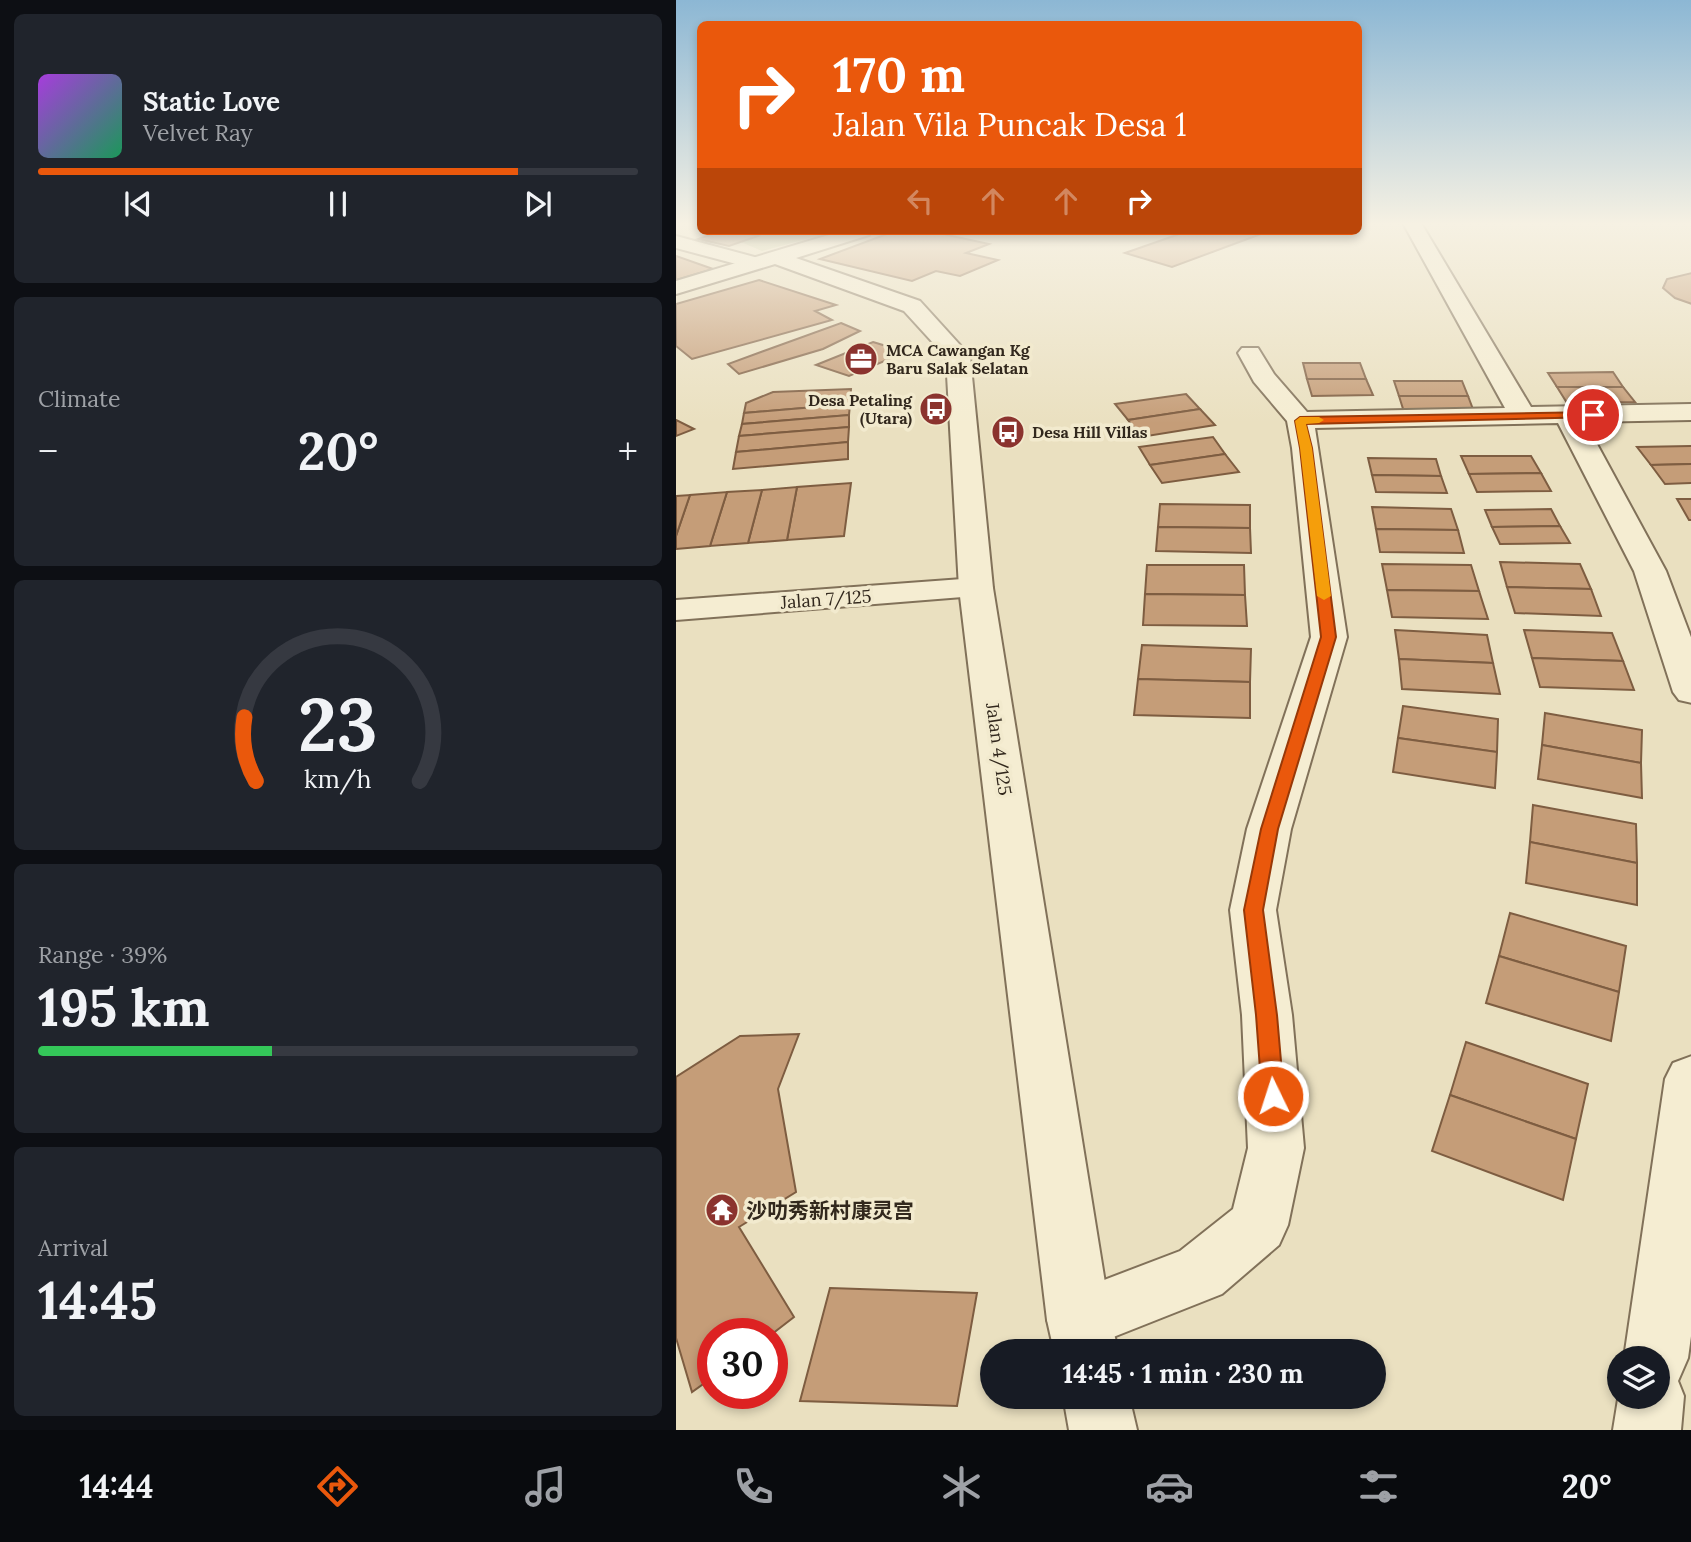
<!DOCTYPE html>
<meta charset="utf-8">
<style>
:root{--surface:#171b24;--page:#20242c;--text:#f1f3f6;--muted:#9ea1a6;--line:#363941;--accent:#ea580c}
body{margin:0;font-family:Lora,"Noto Sans SC",serif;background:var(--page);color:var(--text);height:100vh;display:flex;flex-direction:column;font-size:26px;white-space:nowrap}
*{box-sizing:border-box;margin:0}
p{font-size:23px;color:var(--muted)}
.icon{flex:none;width:38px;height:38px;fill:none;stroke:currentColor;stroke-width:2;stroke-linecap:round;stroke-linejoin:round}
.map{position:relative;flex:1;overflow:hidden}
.side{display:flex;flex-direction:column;gap:14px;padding:14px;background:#0d0f14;width:676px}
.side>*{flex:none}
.banner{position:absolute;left:21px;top:21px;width:665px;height:214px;border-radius:10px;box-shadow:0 4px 10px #0003;background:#ea580c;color:#fff;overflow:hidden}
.controls{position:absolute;left:931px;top:1346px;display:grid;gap:14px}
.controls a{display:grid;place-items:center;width:63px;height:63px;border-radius:50%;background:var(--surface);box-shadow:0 4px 10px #0003;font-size:35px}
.speed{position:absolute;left:21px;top:1318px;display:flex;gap:14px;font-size:35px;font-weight:700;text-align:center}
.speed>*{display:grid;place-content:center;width:91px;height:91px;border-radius:50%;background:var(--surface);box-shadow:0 4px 10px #0003;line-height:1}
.speed .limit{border:10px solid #d22;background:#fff;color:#111}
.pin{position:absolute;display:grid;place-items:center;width:60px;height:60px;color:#fff;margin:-30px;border:4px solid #fff;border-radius:50%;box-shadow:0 2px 7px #0007}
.me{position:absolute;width:77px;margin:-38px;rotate:356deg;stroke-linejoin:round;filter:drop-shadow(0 0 5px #0008)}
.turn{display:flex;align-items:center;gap:24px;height:147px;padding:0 21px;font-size:32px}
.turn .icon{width:91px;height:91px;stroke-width:2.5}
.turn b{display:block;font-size:49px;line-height:60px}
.lanes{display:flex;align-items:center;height:66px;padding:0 21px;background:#0003;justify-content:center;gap:35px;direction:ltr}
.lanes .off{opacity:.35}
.big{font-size:52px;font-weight:700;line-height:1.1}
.side .tile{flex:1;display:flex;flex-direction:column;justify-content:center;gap:10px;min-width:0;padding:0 24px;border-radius:10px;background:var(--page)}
.side .dial{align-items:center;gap:0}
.dial svg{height:182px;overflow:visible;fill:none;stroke:var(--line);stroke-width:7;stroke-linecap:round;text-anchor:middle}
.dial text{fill:var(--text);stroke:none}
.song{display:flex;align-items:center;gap:21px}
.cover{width:84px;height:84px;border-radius:10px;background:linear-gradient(135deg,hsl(280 70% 55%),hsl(150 70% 35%))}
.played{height:7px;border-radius:4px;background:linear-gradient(90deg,var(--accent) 80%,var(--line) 80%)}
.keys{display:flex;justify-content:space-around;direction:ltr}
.heat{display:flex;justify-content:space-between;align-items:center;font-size:38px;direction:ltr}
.charge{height:10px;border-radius:5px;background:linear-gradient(90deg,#34c759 39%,var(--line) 0)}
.trip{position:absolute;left:304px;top:1339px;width:406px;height:70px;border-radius:35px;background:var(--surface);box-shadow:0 4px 10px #0003;font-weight:700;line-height:70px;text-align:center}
.tabs{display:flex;height:112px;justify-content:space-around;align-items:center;background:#090b0e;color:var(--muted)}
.tabs .icon{width:49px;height:49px}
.tabs .current{color:var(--accent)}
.tabs b{font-size:32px;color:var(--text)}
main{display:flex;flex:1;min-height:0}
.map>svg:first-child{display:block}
</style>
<main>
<section class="side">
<div class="tile">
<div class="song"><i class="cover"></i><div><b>Static Love</b><p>Velvet Ray</p></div></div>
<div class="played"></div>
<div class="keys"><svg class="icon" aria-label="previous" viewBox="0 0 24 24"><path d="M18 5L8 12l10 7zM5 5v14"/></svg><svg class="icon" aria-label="pause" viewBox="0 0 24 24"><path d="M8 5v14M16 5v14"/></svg><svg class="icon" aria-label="next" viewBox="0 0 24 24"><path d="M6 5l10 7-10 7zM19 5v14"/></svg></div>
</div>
<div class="tile"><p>Climate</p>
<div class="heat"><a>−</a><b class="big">20°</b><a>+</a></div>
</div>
<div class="tile dial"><svg viewBox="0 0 100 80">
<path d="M14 69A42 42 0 1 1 86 69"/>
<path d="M14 69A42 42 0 0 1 9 41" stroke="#ea580c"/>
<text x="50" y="56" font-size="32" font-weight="700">23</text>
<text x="50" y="72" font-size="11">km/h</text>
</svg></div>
<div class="tile"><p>Range · 39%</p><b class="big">195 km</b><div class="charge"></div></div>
<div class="tile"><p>Arrival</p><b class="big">14:45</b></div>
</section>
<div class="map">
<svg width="1016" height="1430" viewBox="0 0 1016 1430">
<rect width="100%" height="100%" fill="#eae0c0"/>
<polygon fill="#bec695" points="39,231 161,231 86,251"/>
<g fill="#c59d78" stroke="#7e5d41" stroke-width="2">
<polygon points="46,231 59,231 82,236 53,246 22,239"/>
<polygon points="219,231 253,231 313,244 290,253 322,260 284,276 260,271 236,281 144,259"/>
<polygon points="512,231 593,231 496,267 449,253"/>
<polygon points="0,256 37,269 0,280"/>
<polygon points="1016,273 1016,304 999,298 987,288 991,279"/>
<polygon points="83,280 160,305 139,311 156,320 16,359 0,346 0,304"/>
<polygon points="165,323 184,331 147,349 63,374 52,364"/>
<polygon points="197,342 230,352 173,376 140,365"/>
<polygon points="627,363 684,363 690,379 631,379"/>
<polygon points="937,372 947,387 881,387 872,373"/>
<polygon points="631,379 690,379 697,395 636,396"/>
<polygon points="718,381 786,381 792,396 723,396"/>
<polygon points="881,387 947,387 959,402 891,403"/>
<polygon points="175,389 174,404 68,413 70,403 97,392"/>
<polygon points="510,394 524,409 452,420 439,404"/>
<polygon points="723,396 792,396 798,412 728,412"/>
<polygon points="174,404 173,415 66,424 68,413"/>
<polygon points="524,409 539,425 465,437 452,420"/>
<polygon points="173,415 173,427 63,436 66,424"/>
<polygon points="0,420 18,429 0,436"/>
<polygon points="173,427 172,442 60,452 63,436"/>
<polygon points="537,437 549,454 474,465 463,447"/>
<polygon points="172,442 172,459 57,469 60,452"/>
<polygon points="1016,446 1016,464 975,465 961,447"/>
<polygon points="549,454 563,472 486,483 474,465"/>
<polygon points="785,456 855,456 865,473 793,474"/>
<polygon points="692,458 760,459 765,476 696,475"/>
<polygon points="1016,464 1016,483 989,484 975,465"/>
<polygon points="865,473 875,491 801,492 793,474"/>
<polygon points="696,475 765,476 771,493 700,492"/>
<polygon points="175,483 168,536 111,540 121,487"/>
<polygon points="121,487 111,540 72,543 86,490"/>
<polygon points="86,490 72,543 34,546 51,492"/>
<polygon points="51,492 34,546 0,549 0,536 14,495"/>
<polygon points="14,495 0,536 0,496"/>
<polygon points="1001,499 1016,499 1016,520 1013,520"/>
<polygon points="484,504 574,505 574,528 482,527"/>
<polygon points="696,507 775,509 782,530 700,529"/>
<polygon points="875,509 884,526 816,527 809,510"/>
<polygon points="884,526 894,543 824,544 816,527"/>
<polygon points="482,527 574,528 575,553 480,551"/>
<polygon points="700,529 782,530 788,553 704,552"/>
<polygon points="824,562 904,564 915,589 831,587"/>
<polygon points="706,564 795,565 803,591 711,590"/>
<polygon points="471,565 568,565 569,595 469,594"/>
<polygon points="831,587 915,589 925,616 839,613"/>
<polygon points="711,590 803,591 812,619 716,617"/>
<polygon points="469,594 569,595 571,626 467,625"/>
<polygon points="719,630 811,635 817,663 723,659"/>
<polygon points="848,630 936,633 947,661 856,658"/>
<polygon points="466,645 575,649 574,682 462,679"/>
<polygon points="856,658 947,661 958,690 864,687"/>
<polygon points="723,659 817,663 824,694 726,689"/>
<polygon points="462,679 574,682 574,718 458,715"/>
<polygon points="727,706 822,719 821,752 722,738"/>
<polygon points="869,713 966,730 965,763 866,745"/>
<polygon points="722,738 821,752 819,788 717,772"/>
<polygon points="866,745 965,763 966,798 862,779"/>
<polygon points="857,805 960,824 961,863 854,842"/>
<polygon points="854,842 961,863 961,905 850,883"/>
<polygon points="834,913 950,946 943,992 823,956"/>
<polygon points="823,956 943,992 935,1041 810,1003"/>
<polygon points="123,1034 102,1089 120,1192 63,1227 118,1317 96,1334 37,1334 37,1377 16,1392 0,1338 0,1077 64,1036"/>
<polygon points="790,1042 912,1084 900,1139 774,1095"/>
<polygon points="774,1095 900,1139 887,1200 756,1151"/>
<polygon points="154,1288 301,1293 281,1406 124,1401"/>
</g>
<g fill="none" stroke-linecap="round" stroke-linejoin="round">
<defs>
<g id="minor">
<polygon points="727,223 745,223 855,407 1016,404 1016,420 909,422 990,571 1016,640 1016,703 1003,700 997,692 958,571 882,423 639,428 671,637 615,829 600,910 616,1015 628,1148 612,1225 603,1245 546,1294 402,1351 381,1342 371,1320 381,1298 504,1251 557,1209 572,1148 566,1015 554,910 571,829 635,637 616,448 611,421 578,382 562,353 566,348 582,348 598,374 631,412 829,408"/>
<polygon points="0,236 86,259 89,263 86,267 79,269 0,248"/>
<polygon points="300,578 312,581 317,588 312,595 0,620 0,600"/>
<polygon points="1016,1056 1016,1329 1012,1358 1002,1381 1008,1396 1005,1430 937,1430 943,1393 943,1396 982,1396 982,1358 948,1358 989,1079 997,1063"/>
</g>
<g id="tertiary">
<polygon points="166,231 195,231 193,235 120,258 244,301 294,356 317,588 435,1320 442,1351 378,1351 371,1320 283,588 270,357 228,311 99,264 0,294 0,281"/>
<polygon points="387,1396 453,1396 461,1430 393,1430"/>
</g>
</defs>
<use href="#minor" stroke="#817159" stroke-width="4"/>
<use href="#tertiary" stroke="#817159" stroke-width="4"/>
<use href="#minor" fill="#f5edd2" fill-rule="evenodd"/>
<use href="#tertiary" fill="#f5edd2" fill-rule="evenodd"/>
</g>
<linearGradient id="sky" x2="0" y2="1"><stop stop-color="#8cb7d4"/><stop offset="0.53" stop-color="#f6f1e3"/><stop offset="1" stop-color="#f6f1e3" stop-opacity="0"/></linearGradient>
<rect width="1016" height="423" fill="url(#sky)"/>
<polygon fill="#ea580c" stroke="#983908" stroke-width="2" points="917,412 920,413 920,417 630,424 636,448 660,637 602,829 587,910 601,1015 608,1096 605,1103 597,1106 589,1103 586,1096 580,1015 568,910 585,829 645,637 624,448 619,421 624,417"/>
<polygon fill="#f59e0b" points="624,417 643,417 648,420 643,423 630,424 636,448 655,596 648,600 641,596 624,448 619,421"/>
<defs>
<symbol id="office-disc" viewBox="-11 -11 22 22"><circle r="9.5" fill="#8b332e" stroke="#f2eace"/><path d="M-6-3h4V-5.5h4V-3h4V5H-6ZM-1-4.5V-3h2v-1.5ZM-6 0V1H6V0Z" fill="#fff"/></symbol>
<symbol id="bus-disc" viewBox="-11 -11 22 22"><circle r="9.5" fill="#8b332e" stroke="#f2eace"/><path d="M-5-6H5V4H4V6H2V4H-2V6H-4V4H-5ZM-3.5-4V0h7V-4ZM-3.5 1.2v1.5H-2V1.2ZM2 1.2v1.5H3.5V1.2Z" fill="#fff"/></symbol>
<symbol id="temple-disc" viewBox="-11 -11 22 22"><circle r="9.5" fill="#8b332e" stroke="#f2eace"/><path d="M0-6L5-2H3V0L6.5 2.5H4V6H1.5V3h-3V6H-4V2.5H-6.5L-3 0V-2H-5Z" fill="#fff"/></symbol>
</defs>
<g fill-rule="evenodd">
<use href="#office-disc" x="166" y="340" width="38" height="38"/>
<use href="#bus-disc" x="241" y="390" width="38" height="38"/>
<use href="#bus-disc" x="313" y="413" width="38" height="38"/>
<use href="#temple-disc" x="27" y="1191" width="38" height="38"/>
</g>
<g text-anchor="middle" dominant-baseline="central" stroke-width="7" stroke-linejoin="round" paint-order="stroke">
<g font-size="16" font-weight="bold" fill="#32281d" stroke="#f2eace" text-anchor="start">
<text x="210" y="350">MCA Cawangan Kg<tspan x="210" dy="18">Baru Salak Selatan</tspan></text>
<text x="236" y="400" text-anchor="end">Desa Petaling<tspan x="236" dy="18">(Utara)</tspan></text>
<text x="356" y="432">Desa Hill Villas</text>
</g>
<g font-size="18" fill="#32281d" stroke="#f2eace">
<text transform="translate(150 599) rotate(-4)">Jalan 7/125</text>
<text transform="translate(323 749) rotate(82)">Jalan 4/125</text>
</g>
<g font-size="21" font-weight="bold" fill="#32281d" stroke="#f2eace" text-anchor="start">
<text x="70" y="1210">沙叻秀新村康灵宫</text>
</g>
</g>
</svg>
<div class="controls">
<a><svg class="icon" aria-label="layers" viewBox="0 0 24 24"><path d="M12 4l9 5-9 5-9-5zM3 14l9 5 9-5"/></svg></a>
</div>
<div class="speed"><div class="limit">30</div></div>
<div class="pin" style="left:917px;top:415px;background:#d93025"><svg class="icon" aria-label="arrive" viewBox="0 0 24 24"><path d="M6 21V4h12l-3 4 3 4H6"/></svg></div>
<svg class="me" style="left:597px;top:1096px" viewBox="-20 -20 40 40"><circle r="17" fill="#ea580c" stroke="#fff" stroke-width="3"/><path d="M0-11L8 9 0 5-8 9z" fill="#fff"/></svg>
<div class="trip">14:45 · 1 min · 230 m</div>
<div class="banner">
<div class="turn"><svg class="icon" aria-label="right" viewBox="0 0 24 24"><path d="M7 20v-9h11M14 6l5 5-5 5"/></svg><div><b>170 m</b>Jalan Vila Puncak Desa 1</div></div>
<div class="lanes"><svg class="icon off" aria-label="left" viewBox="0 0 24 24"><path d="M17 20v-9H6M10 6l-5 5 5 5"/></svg><svg class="icon off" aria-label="ahead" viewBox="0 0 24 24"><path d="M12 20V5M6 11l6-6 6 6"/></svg><svg class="icon off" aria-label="ahead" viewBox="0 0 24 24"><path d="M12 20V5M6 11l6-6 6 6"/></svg><svg class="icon" aria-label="right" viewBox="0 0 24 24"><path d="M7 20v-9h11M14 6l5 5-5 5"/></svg></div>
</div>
</div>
</main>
<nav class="tabs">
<b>14:44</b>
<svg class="icon current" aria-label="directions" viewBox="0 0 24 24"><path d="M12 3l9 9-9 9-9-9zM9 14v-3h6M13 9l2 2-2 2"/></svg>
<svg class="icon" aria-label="music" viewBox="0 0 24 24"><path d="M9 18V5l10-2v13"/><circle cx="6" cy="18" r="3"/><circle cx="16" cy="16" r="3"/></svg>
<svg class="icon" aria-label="phone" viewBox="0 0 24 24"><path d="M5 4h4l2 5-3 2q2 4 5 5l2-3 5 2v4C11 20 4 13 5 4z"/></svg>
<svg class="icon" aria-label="climate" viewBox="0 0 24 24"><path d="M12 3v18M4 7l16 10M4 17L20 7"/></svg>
<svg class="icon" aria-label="car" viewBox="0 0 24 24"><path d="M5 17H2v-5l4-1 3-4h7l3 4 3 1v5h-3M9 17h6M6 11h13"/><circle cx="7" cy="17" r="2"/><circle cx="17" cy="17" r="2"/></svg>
<svg class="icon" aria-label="filters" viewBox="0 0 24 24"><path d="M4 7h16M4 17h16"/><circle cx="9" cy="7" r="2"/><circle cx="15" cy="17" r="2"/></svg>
<b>20°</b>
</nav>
